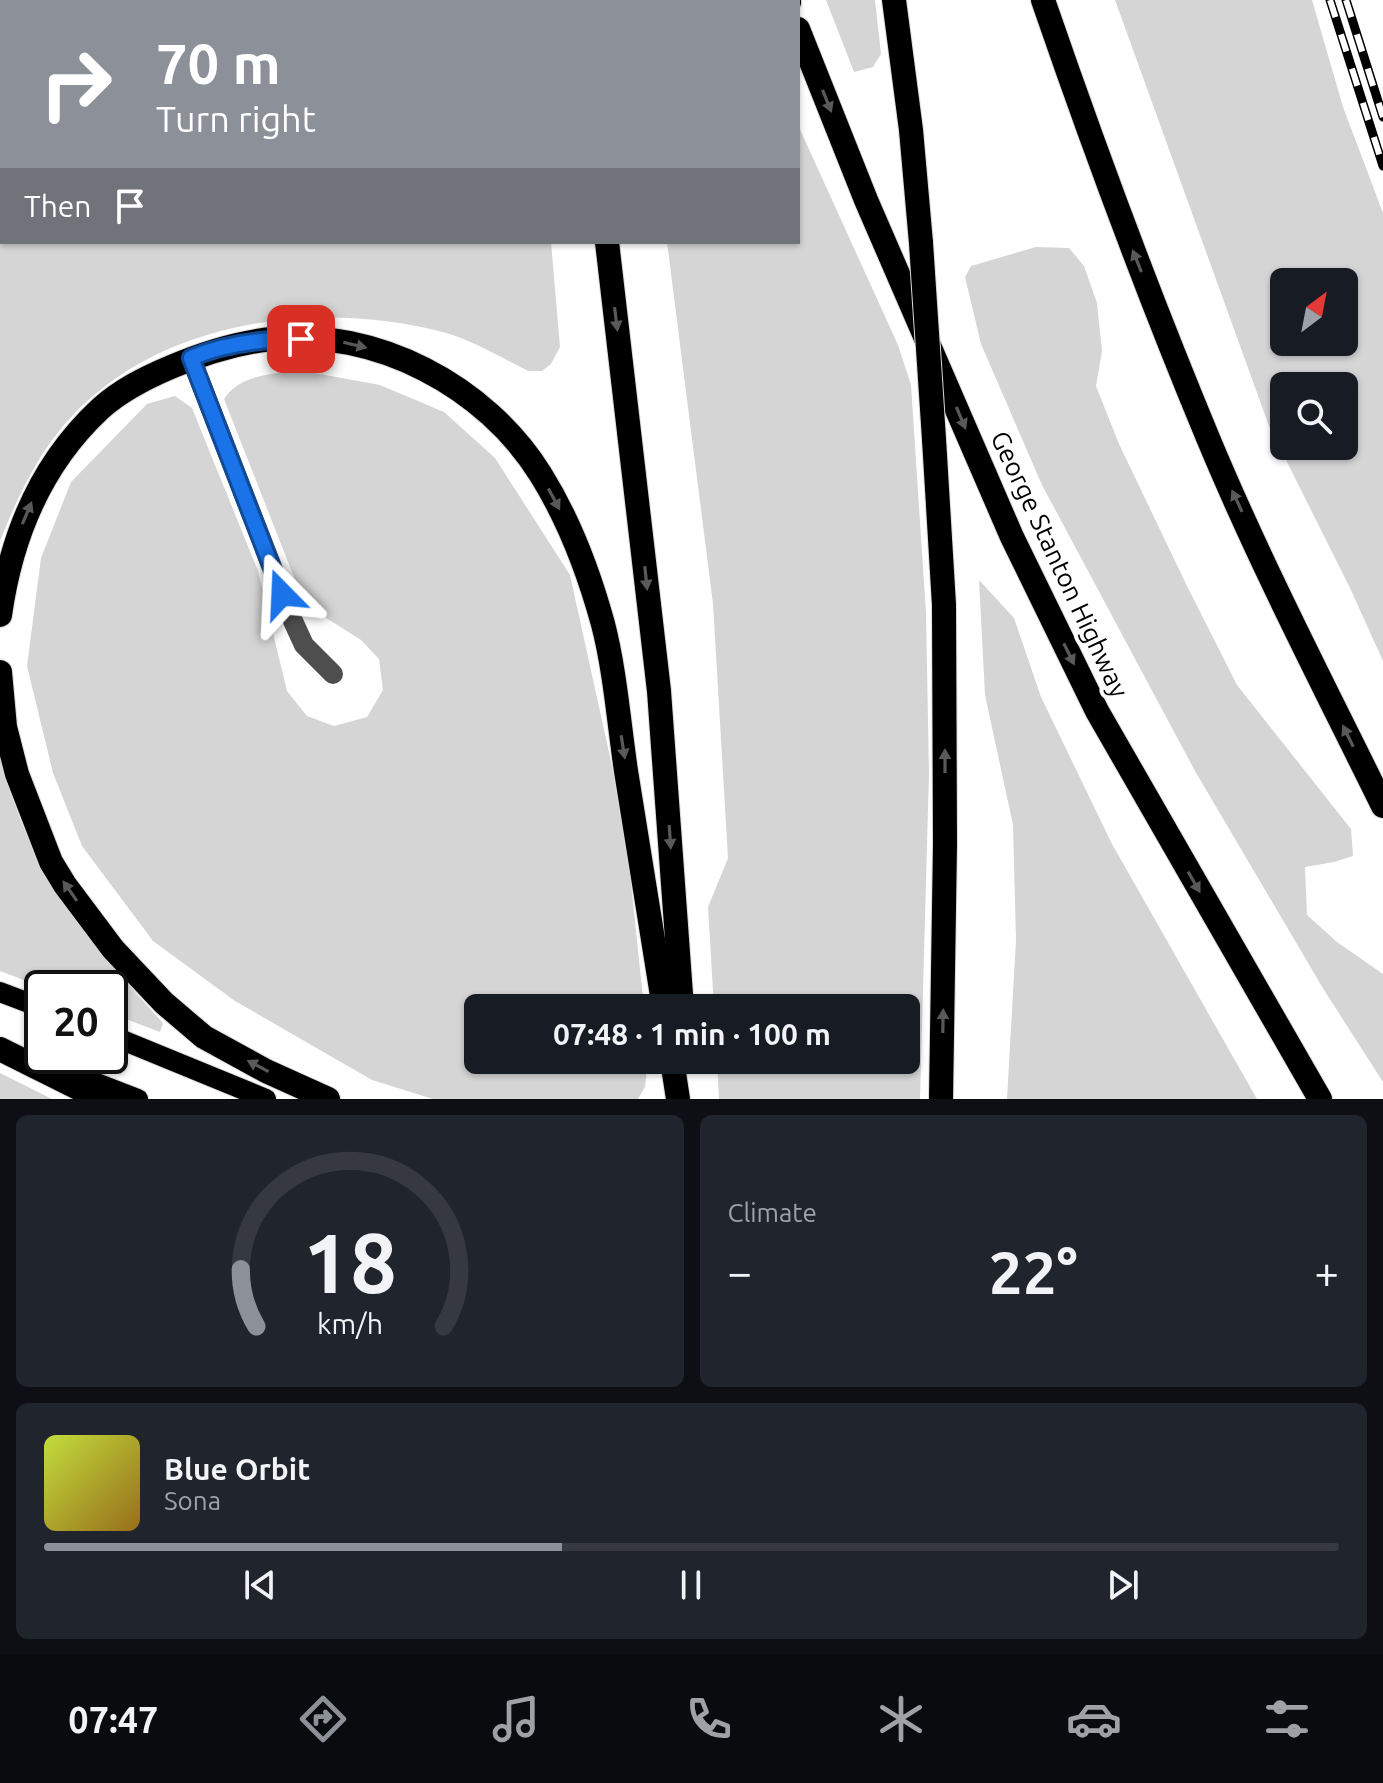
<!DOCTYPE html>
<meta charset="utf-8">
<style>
:root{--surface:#171b24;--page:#20242c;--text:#f1f3f6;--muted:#9ea1a6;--line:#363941;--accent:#8c9099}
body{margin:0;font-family:Ubuntu,sans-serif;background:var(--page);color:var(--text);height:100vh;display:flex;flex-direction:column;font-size:30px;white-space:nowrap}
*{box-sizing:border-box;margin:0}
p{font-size:26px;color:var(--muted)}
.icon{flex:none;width:44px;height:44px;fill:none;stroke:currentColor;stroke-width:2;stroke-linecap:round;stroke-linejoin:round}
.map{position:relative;height:1099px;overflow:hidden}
.side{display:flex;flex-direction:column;gap:16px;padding:16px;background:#0d0f14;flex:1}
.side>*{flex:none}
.banner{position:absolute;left:0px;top:0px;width:800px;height:244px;box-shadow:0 2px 6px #0004;background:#8c9099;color:#fff;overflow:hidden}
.needle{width:52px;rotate:32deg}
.fabs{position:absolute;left:1270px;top:268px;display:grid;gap:16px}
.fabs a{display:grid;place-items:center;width:88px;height:88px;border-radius:12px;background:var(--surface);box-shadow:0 2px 6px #0004;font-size:40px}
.speed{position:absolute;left:24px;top:970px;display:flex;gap:16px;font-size:40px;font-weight:700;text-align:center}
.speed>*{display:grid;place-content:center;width:104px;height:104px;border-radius:50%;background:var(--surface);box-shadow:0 2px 6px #0004;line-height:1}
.speed .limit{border:4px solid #111;border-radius:12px;background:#fff;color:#111}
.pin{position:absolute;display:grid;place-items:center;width:68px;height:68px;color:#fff;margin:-34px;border-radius:16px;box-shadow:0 4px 12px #0006}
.me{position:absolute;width:88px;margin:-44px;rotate:339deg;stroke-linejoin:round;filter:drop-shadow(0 0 6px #0008)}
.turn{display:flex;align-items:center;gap:28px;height:168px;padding:0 24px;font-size:36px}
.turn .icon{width:104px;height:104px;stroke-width:2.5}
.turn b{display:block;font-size:56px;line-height:68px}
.then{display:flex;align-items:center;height:76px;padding:0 24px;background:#0003;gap:16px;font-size:30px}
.big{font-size:60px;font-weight:700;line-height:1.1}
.side .card{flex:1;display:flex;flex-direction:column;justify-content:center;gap:12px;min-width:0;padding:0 28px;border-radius:12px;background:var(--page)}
.side .dial{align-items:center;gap:0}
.dial svg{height:208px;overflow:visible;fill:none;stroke:var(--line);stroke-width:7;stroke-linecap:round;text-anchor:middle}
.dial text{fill:var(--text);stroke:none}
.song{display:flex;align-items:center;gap:24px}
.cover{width:96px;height:96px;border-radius:12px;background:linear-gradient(135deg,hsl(70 70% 55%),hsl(40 70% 35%))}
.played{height:8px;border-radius:4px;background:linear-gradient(90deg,var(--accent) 40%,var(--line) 40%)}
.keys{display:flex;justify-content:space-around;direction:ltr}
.heat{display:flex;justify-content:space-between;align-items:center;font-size:44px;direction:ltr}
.side .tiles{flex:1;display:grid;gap:16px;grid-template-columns:1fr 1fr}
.card:last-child{grid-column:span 2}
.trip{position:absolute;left:464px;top:994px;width:456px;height:80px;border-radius:12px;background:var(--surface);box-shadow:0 2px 6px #0004;font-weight:700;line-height:80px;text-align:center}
.menu{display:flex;height:128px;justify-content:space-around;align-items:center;background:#090b0e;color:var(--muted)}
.menu .icon{width:56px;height:56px}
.menu .selected{color:var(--accent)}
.menu b{font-size:36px;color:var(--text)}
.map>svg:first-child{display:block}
</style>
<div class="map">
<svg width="1383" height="1099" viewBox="0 0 1383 1099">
<rect width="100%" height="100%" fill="#fff"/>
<g fill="#d5d5d5" fill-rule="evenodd">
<polygon points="0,0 309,0 2,2 2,159"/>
<polygon points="826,0 875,0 881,54 873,67 854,72"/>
<path d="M1115 0H1312L1343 107 1383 213V661L1350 588 1269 426ZM1284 282H1344V342H1284ZM1284 386H1344V446H1284Z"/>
<polygon points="798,125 898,345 911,385 926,613 929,773 920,1099 719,1099 717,1060 906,1060 906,1008 714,1008 708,907 728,858 713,604 667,242 798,242"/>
<path d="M0 224 2 242H551L560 347 551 364 542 371H528C502 358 474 341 446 333 312 297 140 321 53 439 30 470 14 506 0 541Z"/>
<polygon points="1036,247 1069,248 1084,266 1097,303 1102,351 1096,386 1119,444 1187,586 1237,685 1351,829 1353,856 1334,862 1305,867 1307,915 1337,942 1383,974 1383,1082 1324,990 1195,771 1042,485 981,344 965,277 971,266"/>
<path d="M298 370 380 385 444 412 495 458 570 575 625 825 644 1008H478V1060H648L645 1087 638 1099H433L372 1080 235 1001 153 941 82 846 53 773 27 666 41 558 71 482 147 404 175 396 192 408 258 571 287 691 307 716 334 726 367 717 383 690 379 659 361 640 323 616 301 595 224 399C240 374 271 375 298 370Z"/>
<polygon points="979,580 1014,618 1041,697 1112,844 1257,1099 1007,1099 1016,940 1013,825 985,695"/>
<path d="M0 748C7 778 15 810 28 837 61 907 111 966 163 1023L160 1032 110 1013V988H45L0 971Z"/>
<polygon points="0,1073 52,1099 0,1099"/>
</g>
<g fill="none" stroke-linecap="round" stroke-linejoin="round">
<defs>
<g id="major">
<polyline points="0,992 42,1008"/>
<polyline points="110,1035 266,1099"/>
<polyline points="63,1070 138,1099"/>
</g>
<g id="highway">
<polyline points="577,0 578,2"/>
<polyline points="788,0 789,2"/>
<polyline points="894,0 911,130 921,243"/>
<path d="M1043 0C1094 148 1148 294 1208 438 1260 563 1323 684 1383 806"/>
<polyline points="349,2 350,0"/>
<polyline points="798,29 866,200 1012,537 1097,711 1320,1099"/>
<polyline points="0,190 2,190"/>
<polyline points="607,242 659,691 682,1008"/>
<polyline points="934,439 944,605 945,844 941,1099"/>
<path d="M0 615C11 537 41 464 100 409 121 390 145 378 171 367 204 353 235 343 271 339 376 328 486 386 541 475 569 520 589 573 603 624 615 670 619 724 626 771 639 850 651 929 664 1008"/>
<polyline points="0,672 5,727 17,774 51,862 65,885 113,949 164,1003 204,1037 266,1071 328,1099"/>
<polyline points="0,1049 100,1099"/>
<polyline points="672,1060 678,1099"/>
</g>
</defs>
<use href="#major" stroke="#dbdbdb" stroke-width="22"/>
<use href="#highway" stroke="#dbdbdb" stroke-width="26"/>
<polyline stroke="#4e4e4e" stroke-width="20" points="191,358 293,621 304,645 333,674"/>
<use href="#major" stroke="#000" stroke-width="20"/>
<use href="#highway" stroke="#000" stroke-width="24"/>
<defs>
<g id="rail">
<polyline points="1330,0 1383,166"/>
<polyline points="1346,0 1383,117"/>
</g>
</defs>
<use href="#rail" stroke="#000" stroke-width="9"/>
<use href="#rail" stroke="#fff" stroke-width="6" stroke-dasharray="18" stroke-linecap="butt"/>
<defs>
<polyline id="highway-bridge" points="921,243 934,439"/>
</defs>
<use href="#highway-bridge" stroke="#dbdbdb" stroke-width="26" stroke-linecap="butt"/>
<use href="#highway-bridge" stroke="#000" stroke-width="24"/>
</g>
<defs><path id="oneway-solid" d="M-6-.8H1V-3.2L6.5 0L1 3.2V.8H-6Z" transform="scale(2)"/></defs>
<g fill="#595959">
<use href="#oneway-solid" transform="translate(827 101) rotate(68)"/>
<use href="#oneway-solid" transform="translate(1137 261) rotate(-112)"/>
<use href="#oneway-solid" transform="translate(616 319) rotate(83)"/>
<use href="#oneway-solid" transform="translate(355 345) rotate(13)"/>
<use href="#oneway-solid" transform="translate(961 418) rotate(67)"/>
<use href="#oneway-solid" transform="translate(554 499) rotate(62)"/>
<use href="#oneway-solid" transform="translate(1237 501) rotate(-115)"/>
<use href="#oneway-solid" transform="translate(27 513) rotate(-67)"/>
<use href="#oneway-solid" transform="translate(646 578) rotate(84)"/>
<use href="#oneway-solid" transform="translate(1069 654) rotate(64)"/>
<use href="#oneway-solid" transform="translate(1348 736) rotate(-116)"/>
<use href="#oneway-solid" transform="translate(623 747) rotate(81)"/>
<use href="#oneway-solid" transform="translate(945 761) rotate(-90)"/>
<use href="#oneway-solid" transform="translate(670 837) rotate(86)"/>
<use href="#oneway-solid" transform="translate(1194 882) rotate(60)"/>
<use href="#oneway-solid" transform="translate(70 891) rotate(-125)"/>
<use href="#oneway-solid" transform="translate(943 1021) rotate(-89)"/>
<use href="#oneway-solid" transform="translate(258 1066) rotate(-152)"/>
</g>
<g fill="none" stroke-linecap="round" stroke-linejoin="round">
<defs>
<path id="route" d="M282 594 191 358C225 343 263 339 301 339"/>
</defs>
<use href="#route" stroke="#114b97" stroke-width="20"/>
<use href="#route" stroke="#1a73e8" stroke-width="14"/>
</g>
<g text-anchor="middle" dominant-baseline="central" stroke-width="8" stroke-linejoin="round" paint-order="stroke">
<g font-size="26" fill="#000" stroke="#fff">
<text transform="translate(1060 564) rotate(65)">George Stanton Highway</text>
</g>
</g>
</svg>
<div class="fabs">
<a><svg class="needle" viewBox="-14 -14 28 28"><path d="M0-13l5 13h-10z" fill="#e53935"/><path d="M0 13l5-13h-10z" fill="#9ea1a6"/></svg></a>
<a><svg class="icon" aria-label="search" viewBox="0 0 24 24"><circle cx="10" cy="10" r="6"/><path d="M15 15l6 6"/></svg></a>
</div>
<div class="speed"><div class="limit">20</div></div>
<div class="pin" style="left:301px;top:339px;background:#d93025"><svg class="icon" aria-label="arrive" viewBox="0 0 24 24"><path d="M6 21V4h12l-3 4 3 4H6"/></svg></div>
<svg class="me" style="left:282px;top:594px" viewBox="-20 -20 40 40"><path d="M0-17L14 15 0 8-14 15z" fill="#1a73e8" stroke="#fff" stroke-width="4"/></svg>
<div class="trip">07:48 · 1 min · 100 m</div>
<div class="banner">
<div class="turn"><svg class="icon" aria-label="right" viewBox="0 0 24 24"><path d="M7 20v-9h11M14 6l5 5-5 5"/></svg><div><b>70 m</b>Turn right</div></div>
<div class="then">Then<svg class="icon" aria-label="arrive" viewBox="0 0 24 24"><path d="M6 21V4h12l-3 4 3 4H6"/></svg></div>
</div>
</div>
<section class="side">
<div class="tiles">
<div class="card dial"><svg viewBox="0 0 100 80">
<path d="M14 69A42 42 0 1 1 86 69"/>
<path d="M14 69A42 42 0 0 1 8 47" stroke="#8c9099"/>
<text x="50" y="56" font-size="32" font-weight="700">18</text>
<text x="50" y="72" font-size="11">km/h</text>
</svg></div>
<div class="card"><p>Climate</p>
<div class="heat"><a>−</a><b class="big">22°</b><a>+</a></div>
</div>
<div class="card">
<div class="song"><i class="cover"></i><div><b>Blue Orbit</b><p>Sona</p></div></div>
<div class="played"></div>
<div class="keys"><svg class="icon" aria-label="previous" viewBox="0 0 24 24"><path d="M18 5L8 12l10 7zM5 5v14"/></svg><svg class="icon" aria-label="pause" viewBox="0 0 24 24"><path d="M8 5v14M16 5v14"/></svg><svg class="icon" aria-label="next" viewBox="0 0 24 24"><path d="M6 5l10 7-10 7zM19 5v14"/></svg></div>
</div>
</div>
</section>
<nav class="menu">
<b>07:47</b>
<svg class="icon selected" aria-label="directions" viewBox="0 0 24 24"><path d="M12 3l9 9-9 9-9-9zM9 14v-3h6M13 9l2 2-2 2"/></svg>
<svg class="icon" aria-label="music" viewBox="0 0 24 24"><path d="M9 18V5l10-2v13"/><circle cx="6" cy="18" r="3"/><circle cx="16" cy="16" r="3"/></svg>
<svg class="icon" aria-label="phone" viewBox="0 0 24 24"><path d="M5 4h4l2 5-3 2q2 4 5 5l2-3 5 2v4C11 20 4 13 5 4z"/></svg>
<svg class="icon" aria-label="climate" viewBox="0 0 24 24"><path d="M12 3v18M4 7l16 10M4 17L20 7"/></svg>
<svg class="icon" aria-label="car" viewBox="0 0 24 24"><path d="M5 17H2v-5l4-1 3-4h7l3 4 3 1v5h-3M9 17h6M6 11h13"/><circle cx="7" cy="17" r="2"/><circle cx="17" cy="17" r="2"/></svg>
<svg class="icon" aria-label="filters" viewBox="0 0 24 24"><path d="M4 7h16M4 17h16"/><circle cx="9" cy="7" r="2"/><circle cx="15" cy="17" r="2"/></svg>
</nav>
